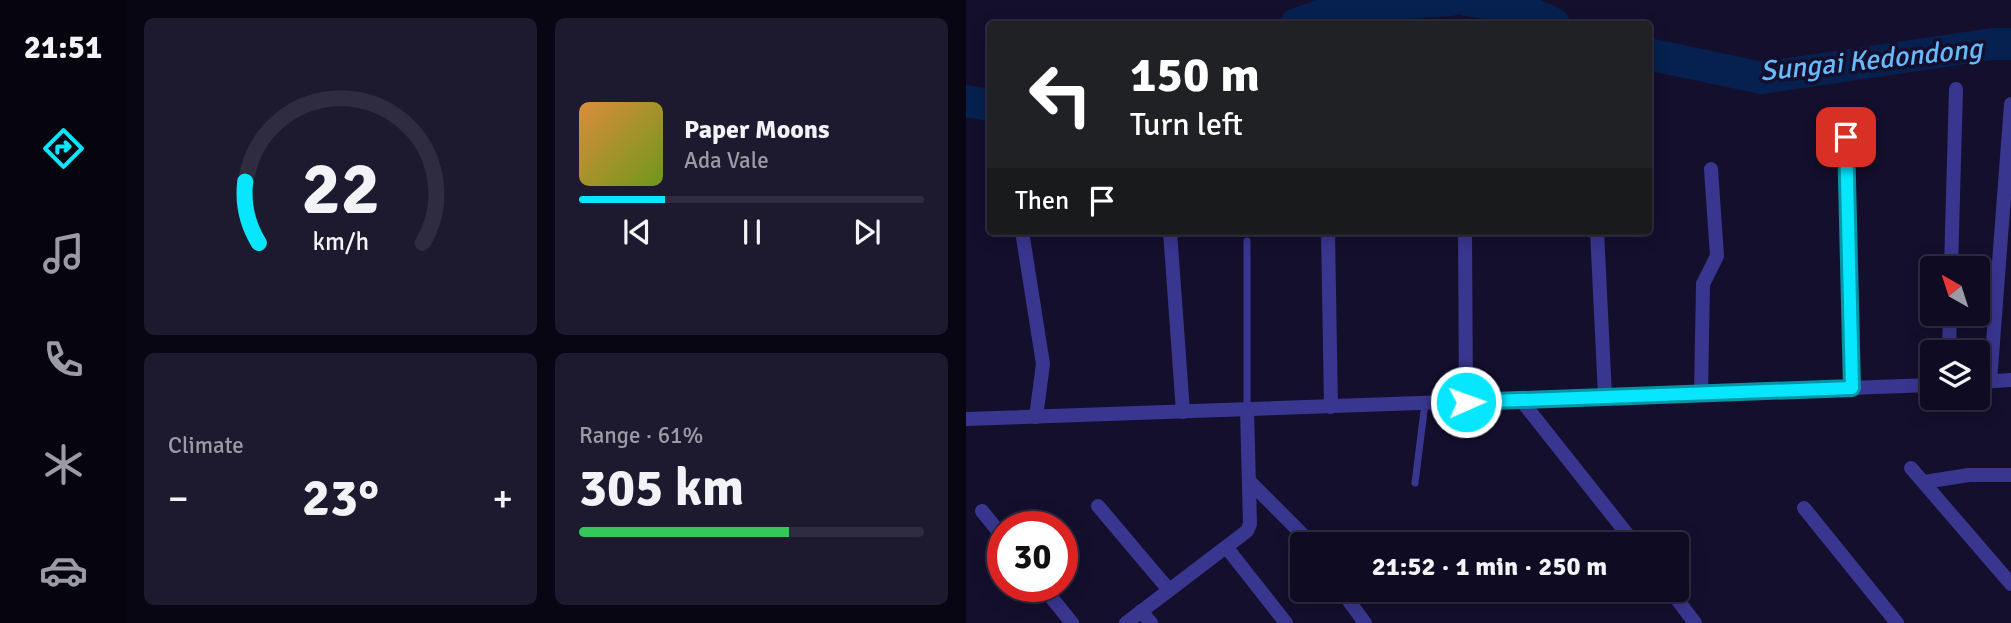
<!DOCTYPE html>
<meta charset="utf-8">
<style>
:root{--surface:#0f0b22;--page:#1d192f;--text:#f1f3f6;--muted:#9b9ba5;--line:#2f2b40;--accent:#06e7ff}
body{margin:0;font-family:Signika,sans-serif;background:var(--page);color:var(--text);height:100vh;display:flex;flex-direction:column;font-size:26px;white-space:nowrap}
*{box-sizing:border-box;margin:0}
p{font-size:23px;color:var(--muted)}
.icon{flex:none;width:38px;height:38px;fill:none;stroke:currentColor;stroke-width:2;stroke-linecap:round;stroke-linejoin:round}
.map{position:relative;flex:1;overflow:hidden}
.side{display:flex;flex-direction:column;gap:18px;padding:18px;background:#080613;width:840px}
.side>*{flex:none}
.banner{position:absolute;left:21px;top:21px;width:665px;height:214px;border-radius:7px;box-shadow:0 4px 18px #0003,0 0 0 2px var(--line);background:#202124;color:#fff;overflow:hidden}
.needle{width:46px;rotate:321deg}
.fabs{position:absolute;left:954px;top:256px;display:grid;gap:14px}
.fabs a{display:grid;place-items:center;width:70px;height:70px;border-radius:7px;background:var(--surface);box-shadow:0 4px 18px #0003,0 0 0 2px var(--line);font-size:35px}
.speed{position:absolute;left:21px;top:511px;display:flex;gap:14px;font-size:35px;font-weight:700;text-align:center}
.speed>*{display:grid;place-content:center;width:91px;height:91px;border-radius:50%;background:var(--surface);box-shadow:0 4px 18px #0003,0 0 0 2px var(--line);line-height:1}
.speed .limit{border:10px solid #d22;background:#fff;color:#111}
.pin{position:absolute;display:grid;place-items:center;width:60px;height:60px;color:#fff;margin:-30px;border-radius:14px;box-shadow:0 4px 10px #0006}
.me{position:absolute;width:77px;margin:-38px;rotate:88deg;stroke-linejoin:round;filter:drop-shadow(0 0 5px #0008)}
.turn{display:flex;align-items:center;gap:24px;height:147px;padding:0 28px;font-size:32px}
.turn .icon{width:91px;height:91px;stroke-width:2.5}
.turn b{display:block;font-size:49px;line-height:60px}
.then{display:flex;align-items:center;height:66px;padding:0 28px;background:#0003;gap:14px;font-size:26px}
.big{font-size:52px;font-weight:800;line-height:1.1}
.side .tile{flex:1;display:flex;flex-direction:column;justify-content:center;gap:10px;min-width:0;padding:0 24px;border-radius:10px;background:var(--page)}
.side .dial{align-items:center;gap:0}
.dial svg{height:182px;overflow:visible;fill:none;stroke:var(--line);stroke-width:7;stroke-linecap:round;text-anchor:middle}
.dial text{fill:var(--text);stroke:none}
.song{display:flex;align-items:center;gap:21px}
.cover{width:84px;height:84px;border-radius:10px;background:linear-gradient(135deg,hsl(30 70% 55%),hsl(80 70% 35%))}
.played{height:7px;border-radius:4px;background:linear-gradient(90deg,var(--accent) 25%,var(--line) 25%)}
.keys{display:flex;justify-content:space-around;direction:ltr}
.heat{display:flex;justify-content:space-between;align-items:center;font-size:38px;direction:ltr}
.charge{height:10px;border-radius:5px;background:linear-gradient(90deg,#34c759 61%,var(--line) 0)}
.side .tiles{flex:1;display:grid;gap:18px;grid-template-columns:repeat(2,1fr)}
.trip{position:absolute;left:324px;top:532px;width:399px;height:70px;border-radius:7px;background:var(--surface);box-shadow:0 4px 18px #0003,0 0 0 2px var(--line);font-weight:800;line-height:70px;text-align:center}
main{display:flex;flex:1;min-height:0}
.menu{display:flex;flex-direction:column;width:126px;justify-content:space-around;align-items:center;background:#06040e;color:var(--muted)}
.menu .icon{width:49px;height:49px}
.menu .selected{color:var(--accent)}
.menu b{font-size:32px;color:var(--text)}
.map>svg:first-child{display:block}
</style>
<main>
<nav class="menu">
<b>21:51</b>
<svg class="icon selected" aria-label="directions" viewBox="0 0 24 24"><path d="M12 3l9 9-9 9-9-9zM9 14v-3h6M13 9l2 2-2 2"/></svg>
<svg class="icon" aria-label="music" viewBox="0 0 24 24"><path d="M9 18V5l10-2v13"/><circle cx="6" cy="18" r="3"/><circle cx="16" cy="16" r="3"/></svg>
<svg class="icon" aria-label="phone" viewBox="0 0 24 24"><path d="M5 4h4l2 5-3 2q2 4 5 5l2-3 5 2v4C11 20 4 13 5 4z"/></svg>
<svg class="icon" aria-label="climate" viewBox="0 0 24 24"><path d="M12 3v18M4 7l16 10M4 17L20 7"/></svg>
<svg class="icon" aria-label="car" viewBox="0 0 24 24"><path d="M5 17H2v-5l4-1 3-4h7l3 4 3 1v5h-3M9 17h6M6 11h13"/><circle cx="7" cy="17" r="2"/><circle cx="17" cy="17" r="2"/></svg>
</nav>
<section class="side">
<div class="tiles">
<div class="tile dial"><svg viewBox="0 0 100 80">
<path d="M14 69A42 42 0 1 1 86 69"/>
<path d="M14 69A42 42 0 0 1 8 42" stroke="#06e7ff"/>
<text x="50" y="56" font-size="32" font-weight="700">22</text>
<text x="50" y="72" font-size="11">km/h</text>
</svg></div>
<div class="tile">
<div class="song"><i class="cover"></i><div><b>Paper Moons</b><p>Ada Vale</p></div></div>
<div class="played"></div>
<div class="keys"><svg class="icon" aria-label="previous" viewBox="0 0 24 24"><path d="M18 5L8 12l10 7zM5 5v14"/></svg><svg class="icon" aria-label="pause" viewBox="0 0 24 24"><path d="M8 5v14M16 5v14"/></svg><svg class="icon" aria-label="next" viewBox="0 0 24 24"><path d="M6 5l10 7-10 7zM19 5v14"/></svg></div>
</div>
<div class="tile"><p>Climate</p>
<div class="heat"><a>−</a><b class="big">23°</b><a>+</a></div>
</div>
<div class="tile"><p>Range · 61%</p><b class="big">305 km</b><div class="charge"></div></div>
</div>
</section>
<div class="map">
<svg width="1045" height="623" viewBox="0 0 1045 623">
<rect width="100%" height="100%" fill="#140f2d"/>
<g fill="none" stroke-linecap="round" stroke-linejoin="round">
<g stroke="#06214f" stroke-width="32">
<polyline points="501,0 559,10 588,24"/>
<polyline points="330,24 380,7 485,0"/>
<polyline points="682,54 796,78 1026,44 1045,44"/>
<polyline points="0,101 24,105"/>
</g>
<g stroke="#393690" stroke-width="7">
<polyline points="281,241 281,409"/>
<polyline points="449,483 459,403"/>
</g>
<g stroke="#393690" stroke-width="14">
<polyline points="880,137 886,388"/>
<polyline points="56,231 77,364 70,417"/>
<polyline points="204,231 217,412"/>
<polyline points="362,231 365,407"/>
<polyline points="499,231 500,402"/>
<polyline points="631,231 639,395"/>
<polyline points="985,268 990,89"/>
<polyline points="983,352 984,313"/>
<polyline points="1012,382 1045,380"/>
<polyline points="1024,382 1045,104"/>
<polyline points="735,393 737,284 751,256 745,169"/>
<polyline points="555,400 669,544"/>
<polyline points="0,419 966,385"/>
<polyline points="945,468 1045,584"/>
<polyline points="283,481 346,544"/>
<polyline points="958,482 1003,475 1045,475"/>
<polyline points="132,506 203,590"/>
<polyline points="838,508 931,623"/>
<polyline points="16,511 37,537"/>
<polyline points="632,544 666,540"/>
<polyline points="261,548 320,623"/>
<polyline points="76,586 106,623"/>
<polyline points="375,590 399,623"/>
<polyline points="704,590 729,623"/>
<polyline points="175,611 185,623"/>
<polyline points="160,623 281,531 284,524 281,409"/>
</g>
</g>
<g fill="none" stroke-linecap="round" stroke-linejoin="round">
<defs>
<polyline id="route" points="500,402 886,388 880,137"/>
</defs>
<use href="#route" stroke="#0496a6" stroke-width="18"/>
<use href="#route" stroke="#06e7ff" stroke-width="12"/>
</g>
<g text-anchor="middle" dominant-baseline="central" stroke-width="7" stroke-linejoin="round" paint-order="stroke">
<g font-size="28" font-style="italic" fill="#68baff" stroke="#140f2d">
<text transform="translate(905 60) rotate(-6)">Sungai Kedondong</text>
</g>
</g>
</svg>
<div class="fabs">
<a><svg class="needle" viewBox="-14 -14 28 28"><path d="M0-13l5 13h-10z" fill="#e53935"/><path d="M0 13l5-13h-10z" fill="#9b9ba5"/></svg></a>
<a><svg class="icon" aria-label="layers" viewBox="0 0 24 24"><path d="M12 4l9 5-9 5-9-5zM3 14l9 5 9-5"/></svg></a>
</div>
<div class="speed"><div class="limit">30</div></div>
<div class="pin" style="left:880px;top:137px;background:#d93025"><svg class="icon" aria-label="arrive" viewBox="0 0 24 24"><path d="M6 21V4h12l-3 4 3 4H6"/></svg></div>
<svg class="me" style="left:500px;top:402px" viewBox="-20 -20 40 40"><circle r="17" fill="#06e7ff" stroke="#fff" stroke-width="3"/><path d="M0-11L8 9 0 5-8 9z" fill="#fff"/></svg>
<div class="trip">21:52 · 1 min · 250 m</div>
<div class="banner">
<div class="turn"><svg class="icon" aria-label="left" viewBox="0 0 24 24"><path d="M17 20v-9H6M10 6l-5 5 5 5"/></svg><div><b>150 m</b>Turn left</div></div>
<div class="then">Then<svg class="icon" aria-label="arrive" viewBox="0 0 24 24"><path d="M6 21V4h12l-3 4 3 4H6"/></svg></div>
</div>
</div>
</main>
